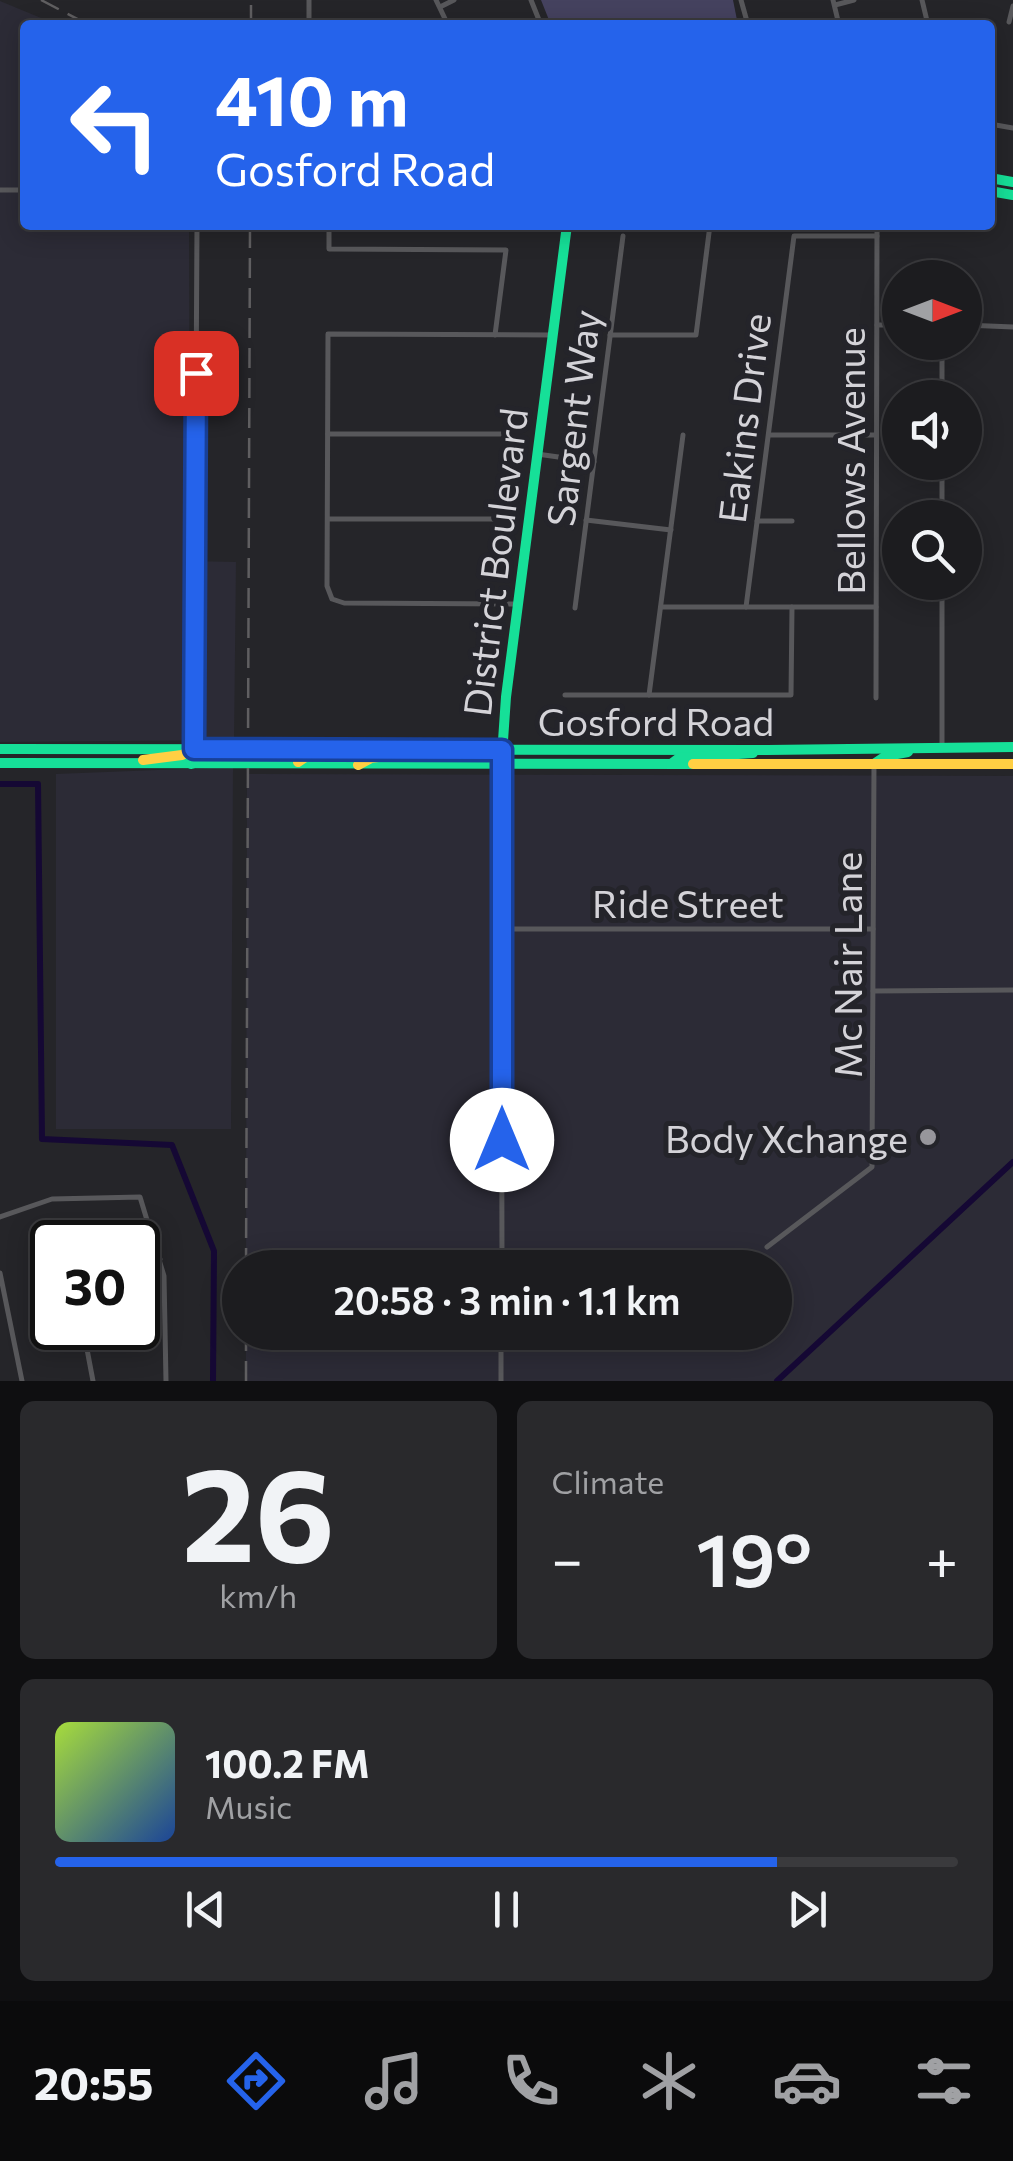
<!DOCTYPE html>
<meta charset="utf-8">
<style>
:root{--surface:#1c1c1f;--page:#29292c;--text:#f1f3f6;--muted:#a0a1a4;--line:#3a3a3d;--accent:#2563eb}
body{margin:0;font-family:Commissioner,sans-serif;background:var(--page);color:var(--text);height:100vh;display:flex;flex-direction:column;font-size:38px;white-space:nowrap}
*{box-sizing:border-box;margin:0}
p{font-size:32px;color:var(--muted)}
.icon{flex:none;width:55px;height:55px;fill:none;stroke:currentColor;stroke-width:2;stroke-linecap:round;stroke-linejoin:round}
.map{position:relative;height:1381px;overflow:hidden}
.drawer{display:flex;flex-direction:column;gap:20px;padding:20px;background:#0f0f11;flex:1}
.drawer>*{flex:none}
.guide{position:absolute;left:20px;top:20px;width:975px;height:210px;border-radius:10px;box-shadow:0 5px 25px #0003,0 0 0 2px var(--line);background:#2563eb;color:#fff;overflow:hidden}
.needle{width:65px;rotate:90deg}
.buttons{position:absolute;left:882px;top:260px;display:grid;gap:20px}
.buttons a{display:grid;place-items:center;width:100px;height:100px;border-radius:50%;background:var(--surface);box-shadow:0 5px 25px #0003,0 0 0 2px var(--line);font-size:50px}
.speed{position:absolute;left:30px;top:1220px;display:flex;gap:20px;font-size:50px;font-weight:700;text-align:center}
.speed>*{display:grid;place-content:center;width:130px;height:130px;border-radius:50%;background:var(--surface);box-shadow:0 5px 25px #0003,0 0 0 2px var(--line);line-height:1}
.speed .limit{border:5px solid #111;border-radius:15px;background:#fff;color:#111}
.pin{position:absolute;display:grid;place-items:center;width:85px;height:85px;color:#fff;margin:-42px;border-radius:20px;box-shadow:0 5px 15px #0006}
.me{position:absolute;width:110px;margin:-55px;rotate:0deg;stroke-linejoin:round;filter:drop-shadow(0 0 8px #0008)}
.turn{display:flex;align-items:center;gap:35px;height:210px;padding:0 30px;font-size:45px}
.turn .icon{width:130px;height:130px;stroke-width:2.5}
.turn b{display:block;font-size:70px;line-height:85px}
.big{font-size:75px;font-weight:600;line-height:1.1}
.drawer .tile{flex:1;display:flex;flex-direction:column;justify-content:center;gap:15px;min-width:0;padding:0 35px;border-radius:15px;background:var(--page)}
.drawer .dial{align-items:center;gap:0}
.dial b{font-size:130px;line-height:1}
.song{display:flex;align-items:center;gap:30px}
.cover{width:120px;height:120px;border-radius:15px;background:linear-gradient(135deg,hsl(80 70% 55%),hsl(220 70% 35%))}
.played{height:10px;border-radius:5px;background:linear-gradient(90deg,var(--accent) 80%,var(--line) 80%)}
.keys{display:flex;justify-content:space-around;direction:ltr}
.heat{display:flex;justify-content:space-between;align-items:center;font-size:55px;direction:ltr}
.drawer .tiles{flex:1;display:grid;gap:20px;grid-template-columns:1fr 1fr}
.tile:last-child{grid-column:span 2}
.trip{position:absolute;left:222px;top:1250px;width:570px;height:100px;border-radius:50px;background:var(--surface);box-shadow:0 5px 25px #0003,0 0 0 2px var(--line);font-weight:600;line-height:100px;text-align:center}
.tab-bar{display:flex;height:160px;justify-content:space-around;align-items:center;background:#0b0b0c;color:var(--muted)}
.tab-bar .icon{width:70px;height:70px}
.tab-bar .selected{color:var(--accent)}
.tab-bar b{font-size:45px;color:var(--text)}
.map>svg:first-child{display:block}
</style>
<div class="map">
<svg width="1013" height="1381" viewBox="0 0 1013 1381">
<rect width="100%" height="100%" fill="#252529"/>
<g fill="#2c2b36">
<polygon points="0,1 58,25 25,25 25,225 189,225 190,561 236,562 234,740 0,742"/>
<polygon points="233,767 231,1129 56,1129 56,774"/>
<polygon points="247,774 1013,776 1013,1381 246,1381 246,1333 775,1332 775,1268 246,1267"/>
</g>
<polygon fill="#45425f" points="541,0 733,0 738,25 551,25"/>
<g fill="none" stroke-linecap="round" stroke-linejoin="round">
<g stroke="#150834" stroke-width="6">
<polyline points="0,784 38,784 42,1139 172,1145 214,1251 213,1381"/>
<polyline points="777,1381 1013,1162"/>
</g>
<g stroke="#58585b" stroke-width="5">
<polyline points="436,0 448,25"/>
<polyline points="531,0 541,25"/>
<polyline points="741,0 748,25"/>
<polyline points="833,0 839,25"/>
<polyline points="922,0 928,25"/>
<polyline points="835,5 854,0"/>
<polyline points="440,7 454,0"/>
<polyline points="1009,22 1013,6"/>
<polyline points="309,25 309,0"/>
<polyline points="990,124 1013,128"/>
<polyline points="0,190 25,190"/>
<polyline points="329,225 329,249 506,250 495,335"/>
<polyline points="877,325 900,325"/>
<polyline points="965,325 1013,327"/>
<polyline points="610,335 696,335 710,225"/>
<polyline points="942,342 942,398"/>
<polyline points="328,434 509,434"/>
<polyline points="769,435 876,435"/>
<polyline points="537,454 594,462"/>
<polyline points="942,462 942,518"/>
<polyline points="328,519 498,519"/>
<polyline points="586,520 671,530"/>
<polyline points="757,521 792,521"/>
<polyline points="942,582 942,748"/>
<polyline points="518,604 344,603 332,599 327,586 328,334 553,335"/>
<polyline points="661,607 876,607"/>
<polyline points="746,607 794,236 877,236"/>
<polyline points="575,608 623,236"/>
<polyline points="565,695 791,695 792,607"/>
<polyline points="649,695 683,435"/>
<polyline points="876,698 877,225"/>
<polyline points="194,749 197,225"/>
<polyline points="501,764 502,1268"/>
<polyline points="503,929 873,929"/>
<polyline points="873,991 1013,990"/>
<polyline points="0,1217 52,1199 140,1197 164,1276 166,1381"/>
<polyline points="767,1247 872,1167 874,764"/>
<polyline points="138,1264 160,1259"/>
<polyline points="0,1273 22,1381"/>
<polyline points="83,1328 93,1381"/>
<polyline points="501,1381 501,1332"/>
</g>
<g stroke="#16e098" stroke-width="10">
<polyline points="990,178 1013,182"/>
<polyline points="990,191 1013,195"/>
<polyline points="0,749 767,750 1013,747"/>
<polyline points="502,755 506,697 567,225"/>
<polyline points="0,763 693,764"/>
<polyline points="191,764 239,751"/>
<polyline points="671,764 679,758 753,753"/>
<polyline points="874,764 886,756 908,752"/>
</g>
<g stroke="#ffcf43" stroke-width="10">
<polyline points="143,760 182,755 194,749"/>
<polyline points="298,762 307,756 350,756 356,749"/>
<polyline points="693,764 1013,764"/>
<polyline points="358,765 371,758 422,751"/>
</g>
<g stroke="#605f61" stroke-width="2.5" stroke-dasharray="20 10" stroke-linecap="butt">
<polyline points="41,0 89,25"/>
<polyline points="251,25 251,0"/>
<polyline points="246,1268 250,225"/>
<polyline points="246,1381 246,1332"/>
</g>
</g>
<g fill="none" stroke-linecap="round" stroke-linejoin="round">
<defs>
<polyline id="route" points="196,373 194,749 502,750 502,1140"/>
</defs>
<use href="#route" stroke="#184099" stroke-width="25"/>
<use href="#route" stroke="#2563eb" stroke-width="18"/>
</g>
<circle fill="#97969b" stroke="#24242a" stroke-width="4" cx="928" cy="1137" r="10"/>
<g text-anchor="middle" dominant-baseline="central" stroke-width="10" stroke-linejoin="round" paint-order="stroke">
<g font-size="38" fill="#d4d3d8" stroke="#24242a">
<text transform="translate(572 418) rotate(-83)">Sargent Way</text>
<text transform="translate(743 418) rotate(-83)">Eakins Drive</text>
<text transform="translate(849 461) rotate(-90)">Bellows Avenue</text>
<text transform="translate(494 562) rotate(-83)">District Boulevard</text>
<text x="656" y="720">Gosford Road</text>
<text x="688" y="902">Ride Street</text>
<text transform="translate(846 965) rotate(-90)">Mc Nair Lane</text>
</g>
<g font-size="38" fill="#d4d3d8" stroke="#24242a" text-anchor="end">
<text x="908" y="1137">Body Xchange</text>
</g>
</g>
</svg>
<div class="buttons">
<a><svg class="needle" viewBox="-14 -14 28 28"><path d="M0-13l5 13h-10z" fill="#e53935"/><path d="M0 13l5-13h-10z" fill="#a0a1a4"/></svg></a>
<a><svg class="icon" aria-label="sound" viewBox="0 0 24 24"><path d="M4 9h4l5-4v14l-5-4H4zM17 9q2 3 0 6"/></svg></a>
<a><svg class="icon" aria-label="search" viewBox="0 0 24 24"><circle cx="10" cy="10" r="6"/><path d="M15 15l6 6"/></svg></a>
</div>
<div class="speed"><div class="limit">30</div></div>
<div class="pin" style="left:196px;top:373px;background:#d93025"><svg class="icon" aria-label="arrive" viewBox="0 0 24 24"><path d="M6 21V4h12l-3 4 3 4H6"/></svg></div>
<svg class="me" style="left:502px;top:1140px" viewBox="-20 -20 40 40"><circle r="19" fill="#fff"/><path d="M0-13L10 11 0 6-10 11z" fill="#2563eb"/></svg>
<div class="trip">20:58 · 3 min · 1.1 km</div>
<div class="guide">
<div class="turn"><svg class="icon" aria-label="left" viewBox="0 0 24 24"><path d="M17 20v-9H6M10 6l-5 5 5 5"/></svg><div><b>410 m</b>Gosford Road</div></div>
</div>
</div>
<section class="drawer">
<div class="tiles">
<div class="tile dial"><b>26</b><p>km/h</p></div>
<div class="tile"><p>Climate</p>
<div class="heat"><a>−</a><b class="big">19°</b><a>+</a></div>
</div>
<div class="tile">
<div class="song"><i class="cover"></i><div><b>100.2 FM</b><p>Music</p></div></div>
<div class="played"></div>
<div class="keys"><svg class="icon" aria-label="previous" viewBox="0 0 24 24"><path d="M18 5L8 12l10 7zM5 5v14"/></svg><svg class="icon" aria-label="pause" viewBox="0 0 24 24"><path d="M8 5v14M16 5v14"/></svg><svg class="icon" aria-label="next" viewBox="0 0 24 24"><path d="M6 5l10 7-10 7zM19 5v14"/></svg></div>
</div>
</div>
</section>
<nav class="tab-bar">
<b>20:55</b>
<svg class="icon selected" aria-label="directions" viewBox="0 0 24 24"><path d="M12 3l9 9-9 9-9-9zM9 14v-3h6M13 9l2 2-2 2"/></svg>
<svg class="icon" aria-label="music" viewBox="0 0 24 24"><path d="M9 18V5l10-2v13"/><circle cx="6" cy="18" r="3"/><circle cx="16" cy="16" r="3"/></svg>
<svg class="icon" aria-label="phone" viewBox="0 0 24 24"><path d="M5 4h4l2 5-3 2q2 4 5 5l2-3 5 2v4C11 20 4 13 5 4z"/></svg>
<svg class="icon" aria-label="climate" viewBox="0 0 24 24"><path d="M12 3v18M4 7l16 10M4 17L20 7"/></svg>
<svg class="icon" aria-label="car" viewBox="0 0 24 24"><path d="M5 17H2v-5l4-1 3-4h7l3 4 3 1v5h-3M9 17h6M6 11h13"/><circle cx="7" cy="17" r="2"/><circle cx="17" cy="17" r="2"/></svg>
<svg class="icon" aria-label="filters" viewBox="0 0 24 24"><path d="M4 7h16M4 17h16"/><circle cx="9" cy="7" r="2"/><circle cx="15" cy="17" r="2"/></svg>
</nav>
